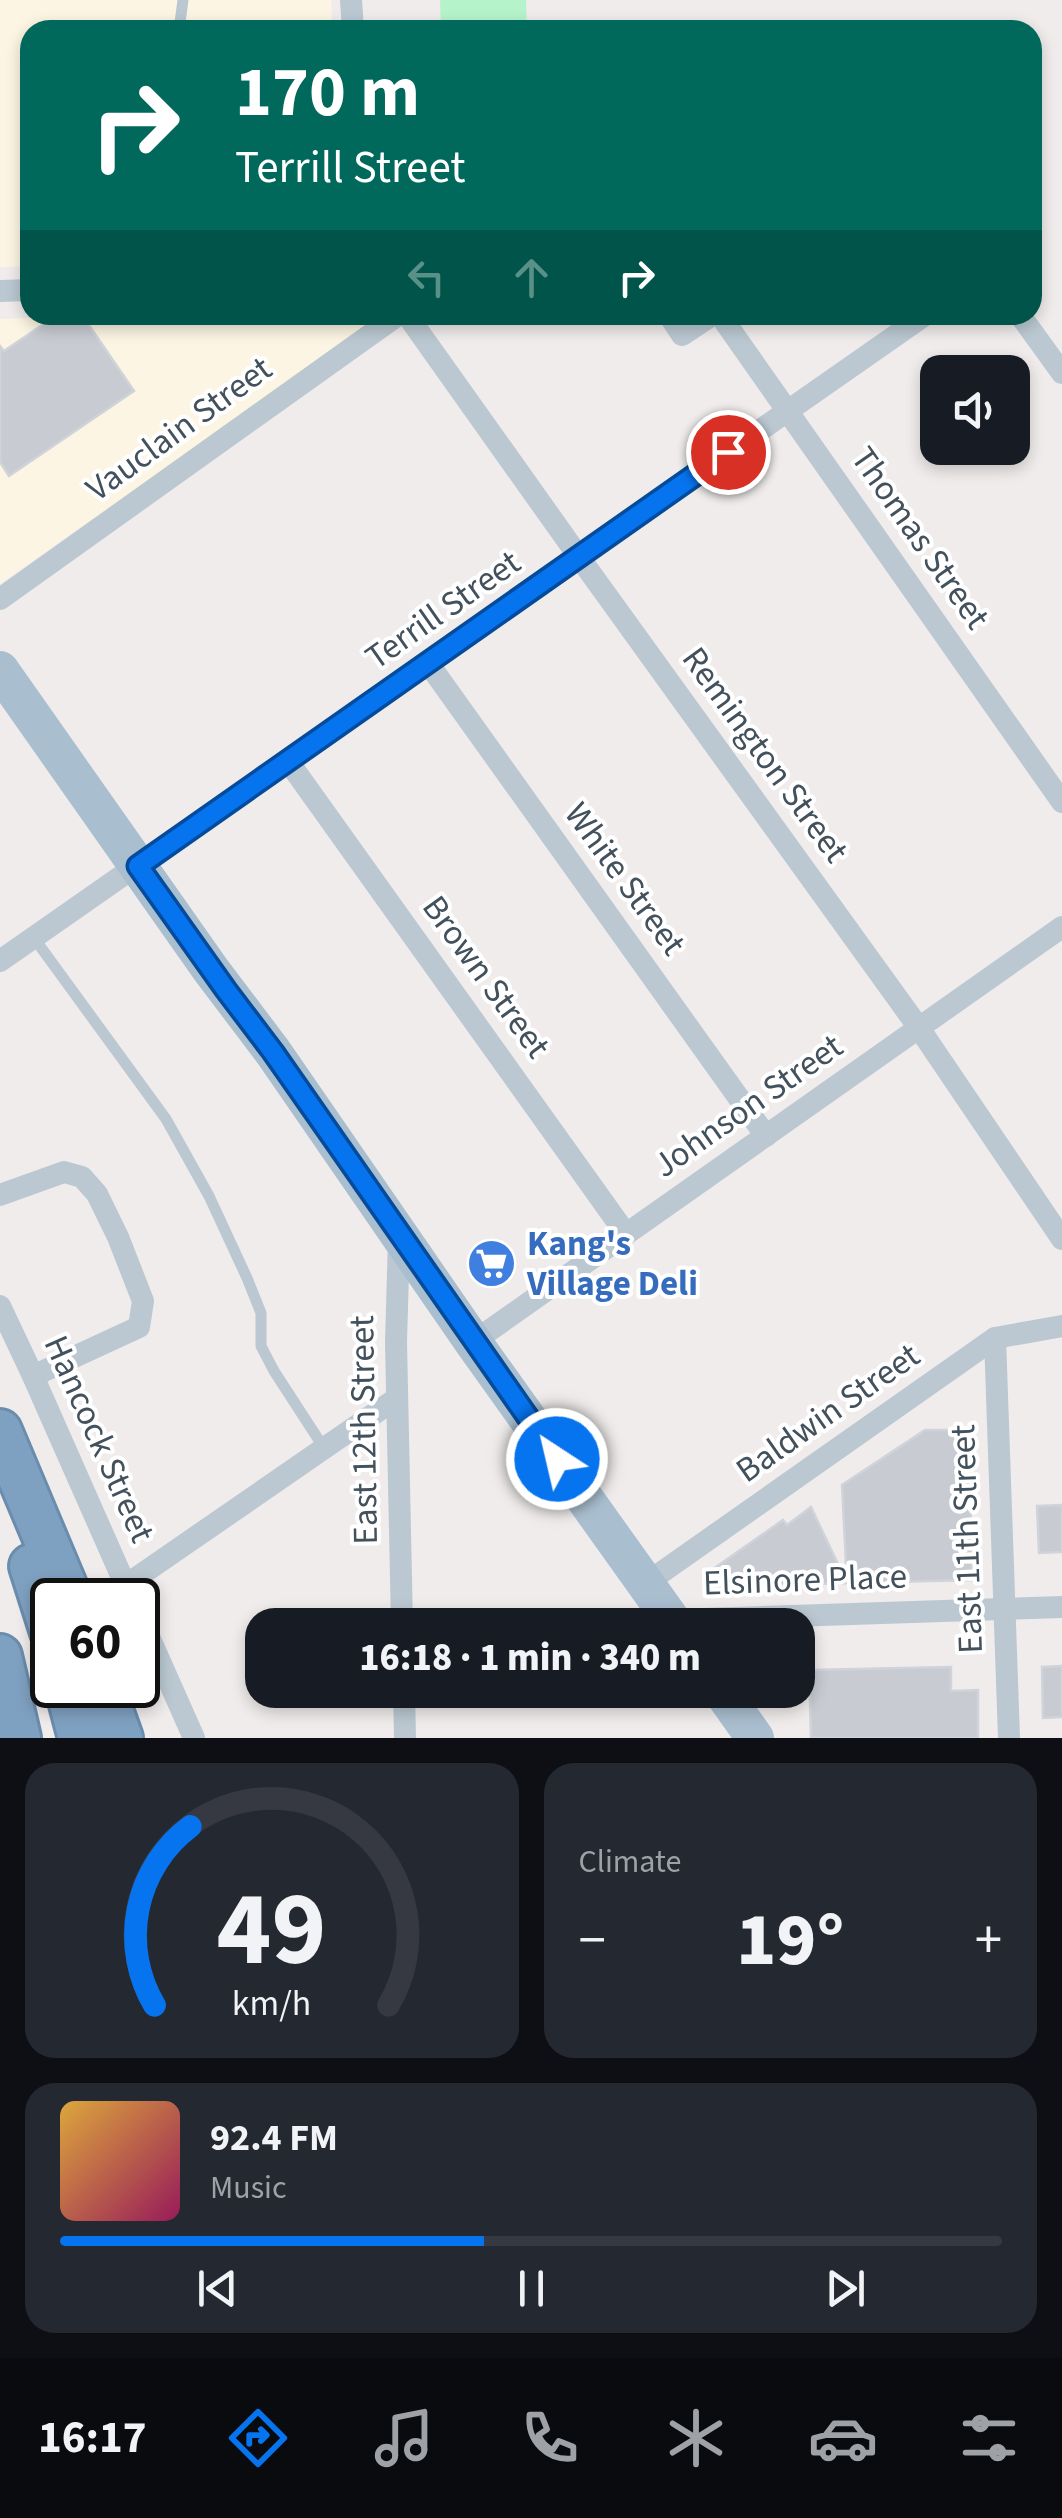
<!DOCTYPE html>
<meta charset="utf-8">
<style>
:root{--surface:#171b24;--page:#242831;--text:#f1f3f6;--muted:#9ea1a6;--line:#363941;--accent:#0774ef}
body{margin:0;font-family:"Source Sans 3",sans-serif;background:var(--page);color:var(--text);height:100vh;display:flex;flex-direction:column;font-size:38px;white-space:nowrap}
*{box-sizing:border-box;margin:0}
p{font-size:32px;color:var(--muted)}
.icon{flex:none;width:55px;height:55px;fill:none;stroke:currentColor;stroke-width:2;stroke-linecap:round;stroke-linejoin:round}
.map{position:relative;height:1738px;overflow:hidden}
.details{display:flex;flex-direction:column;gap:25px;padding:25px;background:#0d0f14;flex:1}
.details>*{flex:none}
.banner{position:absolute;left:20px;top:20px;width:1022px;height:305px;border-radius:30px;box-shadow:0 5px 15px #0003;background:#00695c;color:#fff;overflow:hidden}
.controls{position:absolute;left:920px;top:355px;display:grid;gap:20px}
.controls a{display:grid;place-items:center;width:110px;height:110px;border-radius:20px;background:var(--surface);box-shadow:0 5px 15px #0003;font-size:50px}
.speed{position:absolute;left:30px;top:1578px;display:flex;gap:20px;font-size:50px;font-weight:700;text-align:center}
.speed>*{display:grid;place-content:center;width:130px;height:130px;border-radius:50%;background:var(--surface);box-shadow:0 5px 15px #0003;line-height:1}
.speed .limit{border:5px solid #111;border-radius:15px;background:#fff;color:#111}
.pin{position:absolute;display:grid;place-items:center;width:85px;height:85px;color:#fff;margin:-42px;border:5px solid #fff;border-radius:50%;box-shadow:0 2px 10px #0007}
.me{position:absolute;width:110px;margin:-55px;rotate:325deg;stroke-linejoin:round;filter:drop-shadow(0 0 8px #0008)}
.turn{display:flex;align-items:center;gap:35px;height:210px;padding:0 50px;font-size:45px}
.turn .icon{width:130px;height:130px;stroke-width:2.5}
.turn b{display:block;font-size:70px;line-height:85px}
.lanes{display:flex;align-items:center;height:95px;padding:0 50px;background:#0003;justify-content:center;gap:50px;direction:ltr}
.lanes .off{opacity:.35}
.big{font-size:75px;font-weight:800;line-height:1.1}
.details .card{flex:1;display:flex;flex-direction:column;justify-content:center;gap:15px;min-width:0;padding:0 35px;border-radius:30px;background:var(--page)}
.details .dial{align-items:center;gap:0}
.dial svg{height:260px;overflow:visible;fill:none;stroke:var(--line);stroke-width:7;stroke-linecap:round;text-anchor:middle}
.dial text{fill:var(--text);stroke:none}
.song{display:flex;align-items:center;gap:30px}
.cover{width:120px;height:120px;border-radius:15px;background:linear-gradient(135deg,hsl(40 70% 55%),hsl(330 70% 35%))}
.played{height:10px;border-radius:5px;background:linear-gradient(90deg,var(--accent) 45%,var(--line) 45%)}
.keys{display:flex;justify-content:space-around;direction:ltr}
.heat{display:flex;justify-content:space-between;align-items:center;font-size:55px;direction:ltr}
.details .tiles{flex:1;display:grid;gap:25px;grid-template-columns:1fr 1fr}
.card:last-child{grid-column:span 2}
.trip{position:absolute;left:245px;top:1608px;width:570px;height:100px;border-radius:30px;background:var(--surface);box-shadow:0 5px 15px #0003;font-weight:800;line-height:100px;text-align:center}
.menu{display:flex;height:160px;justify-content:space-around;align-items:center;background:#090b0e;color:var(--muted)}
.menu .icon{width:70px;height:70px}
.menu .on{color:var(--accent)}
.menu b{font-size:45px;color:var(--text)}
.map>svg:first-child{display:block}
</style>
<div class="map">
<svg width="1062" height="1738" viewBox="0 0 1062 1738">
<rect width="100%" height="100%" fill="#f0ecec"/>
<g fill="#fdf5e3">
<polygon points="0,0 331,0 332,30 30,30 30,266 0,267"/>
<polygon points="109,315 366,315 367,326 0,584 0,319"/>
</g>
<polygon fill="#b5f3cb" points="440,0 526,0 527,30 441,30"/>
<g fill="#c8ccd2" stroke="#d0d3d9" stroke-width="2.5">
<polygon points="57,315 82,315 134,391 9,476 0,462 0,346 4,351"/>
<polygon points="925,1430 969,1430 972,1580 847,1583 842,1485"/>
<polygon points="1062,1505 1062,1552 1039,1553 1037,1506"/>
<polygon points="811,1507 847,1583 710,1587 703,1576 783,1520 787,1525"/>
<polygon points="1062,1666 1062,1717 1043,1718 1042,1667"/>
<polygon points="951,1667 951,1691 978,1690 978,1738 811,1738 809,1670"/>
</g>
<g fill="none" stroke-linecap="round" stroke-linejoin="round">
<defs>
<g id="motorway">
<polyline points="0,1431 71,1600"/>
<polyline points="31,1566 52,1632"/>
<polyline points="0,1656 19,1738"/>
<polyline points="66,1685 80,1738"/>
<polyline points="102,1685 121,1738"/>
</g>
</defs>
<use href="#motorway" stroke="#6a8cad" stroke-width="48"/>
<g stroke="#bbc8d1" stroke-width="11">
<polyline points="179,30 183,0"/>
<polyline points="34,938 166,1119 209,1196 247,1278 261,1313 261,1346 274,1371 324,1448"/>
</g>
<g stroke="#bbc8d1" stroke-width="22">
<polyline points="351,0 353,30"/>
<polyline points="0,291 30,290"/>
<polyline points="407,315 579,557 919,1028 1062,1239"/>
<polyline points="669,315 682,335 712,315"/>
<polyline points="720,315 1062,802"/>
<polyline points="1020,315 1062,373"/>
<polyline points="0,599 398,315"/>
<polyline points="428,663 766,1136"/>
<polyline points="288,761 626,1234"/>
<polyline points="0,961 925,315"/>
<polyline points="0,1195 64,1172 82,1177 97,1194 118,1237 143,1301 139,1327 33,1376"/>
<polyline points="399,1239 396,1342 402,1625"/>
<polyline points="0,1306 33,1376 132,1600"/>
<polyline points="995,1338 1009,1738"/>
<polyline points="473,1342 1062,927"/>
<polyline points="645,1584 995,1338 1062,1326"/>
<polyline points="126,1585 397,1398"/>
<polyline points="138,1612 194,1738"/>
<polyline points="671,1620 1062,1607"/>
<polyline points="404,1690 405,1738"/>
</g>
<g stroke="#a9becf" stroke-width="38">
<polyline points="0,670 211,970 273,1052 473,1342 675,1625"/>
<polyline points="721,1690 755,1738"/>
</g>
<use href="#motorway" stroke="#7fa1c1" stroke-width="42"/>
</g>
<g fill="none" stroke-linecap="round" stroke-linejoin="round">
<defs>
<polyline id="route" points="557,1459 273,1052 226,990 138,866 728,452"/>
</defs>
<use href="#route" stroke="#054b9b" stroke-width="25"/>
<use href="#route" stroke="#0774ef" stroke-width="18"/>
</g>
<defs>
<symbol id="supermarket-disc" viewBox="-11 -11 22 22"><circle r="9.5" fill="#3f7fe0" stroke="#fff"/><path d="M-6-5.5h2.5l.6 2H6L4.5 2H-2.5L-4.4-4H-6ZM-1.5 3.2a1.3 1.3 0 1 0 .1 0ZM3 3.2a1.3 1.3 0 1 0 .1 0Z" fill="#fff"/></symbol>
</defs>
<g fill-rule="evenodd">
<use href="#supermarket-disc" x="464" y="1236" width="55" height="55"/>
</g>
<g text-anchor="middle" dominant-baseline="central" stroke-width="8" stroke-linejoin="round" paint-order="stroke">
<g font-size="35" fill="#43515c" stroke="#fff">
<text transform="translate(179 429) rotate(-36)">Vauclain Street</text>
<text transform="translate(920 538) rotate(55)">Thomas Street</text>
<text transform="translate(443 610) rotate(-35)">Terrill Street</text>
<text transform="translate(765 755) rotate(54)">Remington Street</text>
<text transform="translate(625 879) rotate(54)">White Street</text>
<text transform="translate(486 977) rotate(54)">Brown Street</text>
<text transform="translate(748 1106) rotate(-35)">Johnson Street</text>
<text transform="translate(828 1413) rotate(-35)">Baldwin Street</text>
<text transform="translate(364 1430) rotate(-91)">East 12th Street</text>
<text transform="translate(99 1439) rotate(66)">Hancock Street</text>
<text transform="translate(967 1539) rotate(-92)">East 11th Street</text>
<text transform="translate(805 1580) rotate(-2)">Elsinore Place</text>
</g>
<g font-size="35" font-weight="bold" fill="#366cbe" stroke="#fff" text-anchor="start">
<text x="527" y="1244">Kang's<tspan x="527" dy="40">Village Deli</tspan></text>
</g>
</g>
</svg>
<div class="controls">
<a><svg class="icon" aria-label="sound" viewBox="0 0 24 24"><path d="M4 9h4l5-4v14l-5-4H4zM17 9q2 3 0 6"/></svg></a>
</div>
<div class="speed"><div class="limit">60</div></div>
<div class="pin" style="left:728px;top:452px;background:#d93025"><svg class="icon" aria-label="arrive" viewBox="0 0 24 24"><path d="M6 21V4h12l-3 4 3 4H6"/></svg></div>
<svg class="me" style="left:557px;top:1459px" viewBox="-20 -20 40 40"><circle r="17" fill="#0774ef" stroke="#fff" stroke-width="3"/><path d="M0-11L8 9 0 5-8 9z" fill="#fff"/></svg>
<div class="trip">16:18 · 1 min · 340 m</div>
<div class="banner">
<div class="turn"><svg class="icon" aria-label="right" viewBox="0 0 24 24"><path d="M7 20v-9h11M14 6l5 5-5 5"/></svg><div><b>170 m</b>Terrill Street</div></div>
<div class="lanes"><svg class="icon off" aria-label="left" viewBox="0 0 24 24"><path d="M17 20v-9H6M10 6l-5 5 5 5"/></svg><svg class="icon off" aria-label="ahead" viewBox="0 0 24 24"><path d="M12 20V5M6 11l6-6 6 6"/></svg><svg class="icon" aria-label="right" viewBox="0 0 24 24"><path d="M7 20v-9h11M14 6l5 5-5 5"/></svg></div>
</div>
</div>
<section class="details">
<div class="tiles">
<div class="card dial"><svg viewBox="0 0 100 80">
<path d="M14 69A42 42 0 1 1 86 69"/>
<path d="M14 69A42 42 0 0 1 25 14" stroke="#0774ef"/>
<text x="50" y="56" font-size="32" font-weight="700">49</text>
<text x="50" y="72" font-size="11">km/h</text>
</svg></div>
<div class="card"><p>Climate</p>
<div class="heat"><a>−</a><b class="big">19°</b><a>+</a></div>
</div>
<div class="card">
<div class="song"><i class="cover"></i><div><b>92.4 FM</b><p>Music</p></div></div>
<div class="played"></div>
<div class="keys"><svg class="icon" aria-label="previous" viewBox="0 0 24 24"><path d="M18 5L8 12l10 7zM5 5v14"/></svg><svg class="icon" aria-label="pause" viewBox="0 0 24 24"><path d="M8 5v14M16 5v14"/></svg><svg class="icon" aria-label="next" viewBox="0 0 24 24"><path d="M6 5l10 7-10 7zM19 5v14"/></svg></div>
</div>
</div>
</section>
<nav class="menu">
<b>16:17</b>
<svg class="icon on" aria-label="directions" viewBox="0 0 24 24"><path d="M12 3l9 9-9 9-9-9zM9 14v-3h6M13 9l2 2-2 2"/></svg>
<svg class="icon" aria-label="music" viewBox="0 0 24 24"><path d="M9 18V5l10-2v13"/><circle cx="6" cy="18" r="3"/><circle cx="16" cy="16" r="3"/></svg>
<svg class="icon" aria-label="phone" viewBox="0 0 24 24"><path d="M5 4h4l2 5-3 2q2 4 5 5l2-3 5 2v4C11 20 4 13 5 4z"/></svg>
<svg class="icon" aria-label="climate" viewBox="0 0 24 24"><path d="M12 3v18M4 7l16 10M4 17L20 7"/></svg>
<svg class="icon" aria-label="car" viewBox="0 0 24 24"><path d="M5 17H2v-5l4-1 3-4h7l3 4 3 1v5h-3M9 17h6M6 11h13"/><circle cx="7" cy="17" r="2"/><circle cx="17" cy="17" r="2"/></svg>
<svg class="icon" aria-label="filters" viewBox="0 0 24 24"><path d="M4 7h16M4 17h16"/><circle cx="9" cy="7" r="2"/><circle cx="15" cy="17" r="2"/></svg>
</nav>
